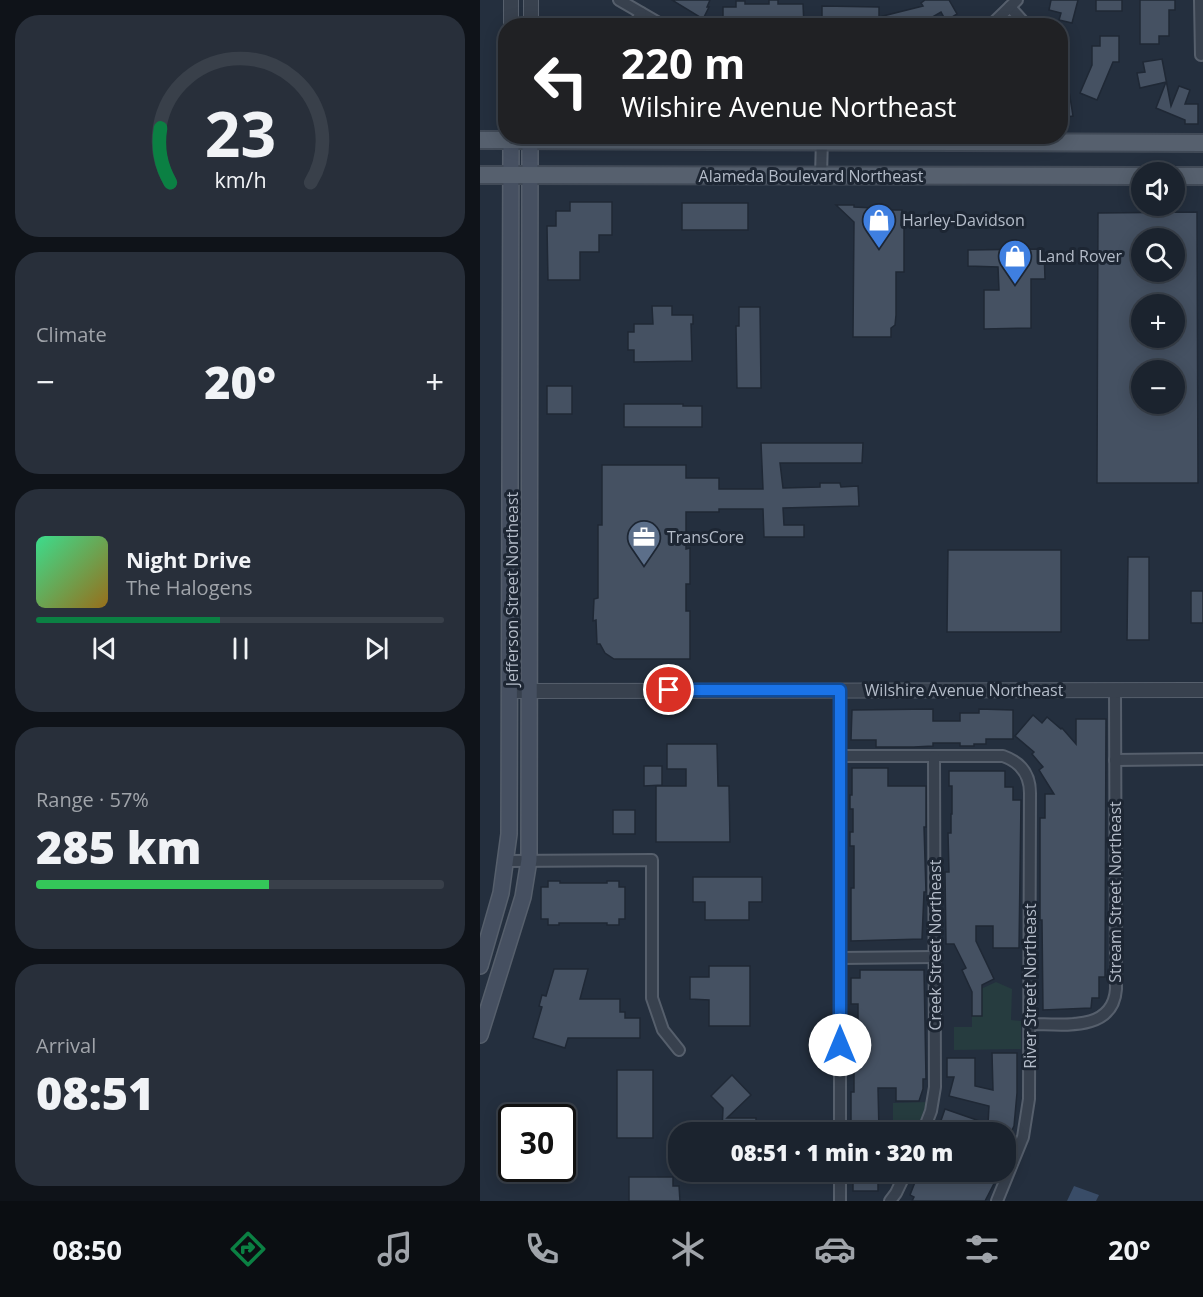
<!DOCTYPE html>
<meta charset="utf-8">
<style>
:root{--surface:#1b232e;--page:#282f3a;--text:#f1f3f6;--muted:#a0a4aa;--line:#39404a;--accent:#0b8043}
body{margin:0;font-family:"Open Sans",sans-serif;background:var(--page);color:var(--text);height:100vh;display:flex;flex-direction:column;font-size:22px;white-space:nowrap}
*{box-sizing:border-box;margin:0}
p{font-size:20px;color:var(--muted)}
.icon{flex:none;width:33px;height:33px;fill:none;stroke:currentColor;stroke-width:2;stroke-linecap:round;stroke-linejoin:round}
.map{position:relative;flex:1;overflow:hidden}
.sheet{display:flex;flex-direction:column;gap:15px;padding:15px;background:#0f1319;width:480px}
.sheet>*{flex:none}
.banner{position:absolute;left:18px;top:18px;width:570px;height:126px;border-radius:24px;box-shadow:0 3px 15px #0003,0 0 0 2px var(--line);background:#202124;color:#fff;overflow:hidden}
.controls{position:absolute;left:651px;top:162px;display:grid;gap:12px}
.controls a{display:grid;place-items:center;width:54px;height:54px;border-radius:50%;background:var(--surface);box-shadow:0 3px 15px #0003,0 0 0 2px var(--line);font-size:30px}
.speed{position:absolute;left:18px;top:1104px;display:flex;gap:12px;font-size:30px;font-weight:700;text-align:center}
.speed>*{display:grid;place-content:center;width:78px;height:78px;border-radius:50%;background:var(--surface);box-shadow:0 3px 15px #0003,0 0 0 2px var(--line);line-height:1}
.speed .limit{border:3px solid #111;border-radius:9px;background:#fff;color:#111}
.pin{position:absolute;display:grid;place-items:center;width:51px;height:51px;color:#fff;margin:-26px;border:3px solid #fff;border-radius:50%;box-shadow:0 2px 6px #0007}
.me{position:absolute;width:66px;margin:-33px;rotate:0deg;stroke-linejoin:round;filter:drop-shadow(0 0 4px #0008)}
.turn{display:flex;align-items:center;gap:21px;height:126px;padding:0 24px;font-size:27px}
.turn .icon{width:78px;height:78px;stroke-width:2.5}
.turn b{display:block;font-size:42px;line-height:51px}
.big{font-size:45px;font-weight:800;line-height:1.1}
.sheet .card{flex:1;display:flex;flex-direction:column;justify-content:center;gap:9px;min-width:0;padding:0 21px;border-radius:24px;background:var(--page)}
.sheet .dial{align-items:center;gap:0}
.dial svg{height:156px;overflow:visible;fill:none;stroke:var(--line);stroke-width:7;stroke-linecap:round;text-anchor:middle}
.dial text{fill:var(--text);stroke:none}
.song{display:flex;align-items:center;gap:18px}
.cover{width:72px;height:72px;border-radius:9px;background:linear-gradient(135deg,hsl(150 70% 55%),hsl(40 70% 35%))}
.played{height:6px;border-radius:3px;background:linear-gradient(90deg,var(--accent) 45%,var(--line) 45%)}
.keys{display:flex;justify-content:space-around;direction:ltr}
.heat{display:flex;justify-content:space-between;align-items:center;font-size:33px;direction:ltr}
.charge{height:9px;border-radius:4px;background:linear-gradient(90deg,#34c759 57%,var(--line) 0)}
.trip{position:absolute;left:188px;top:1122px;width:348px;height:60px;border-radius:24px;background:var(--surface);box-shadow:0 3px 15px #0003,0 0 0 2px var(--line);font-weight:800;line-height:60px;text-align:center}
.menu{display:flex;height:96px;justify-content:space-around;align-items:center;background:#0b0e12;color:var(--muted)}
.menu .icon{width:42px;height:42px}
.menu .on{color:var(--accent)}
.menu b{font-size:27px;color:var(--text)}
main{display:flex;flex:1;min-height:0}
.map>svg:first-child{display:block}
</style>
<main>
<section class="sheet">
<div class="card dial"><svg viewBox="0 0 100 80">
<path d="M14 69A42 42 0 1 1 86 69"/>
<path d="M14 69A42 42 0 0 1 9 41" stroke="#0b8043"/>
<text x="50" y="56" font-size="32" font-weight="700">23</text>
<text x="50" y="72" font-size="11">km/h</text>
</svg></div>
<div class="card"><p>Climate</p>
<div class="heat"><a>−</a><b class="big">20°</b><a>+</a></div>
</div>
<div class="card">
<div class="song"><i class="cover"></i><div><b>Night Drive</b><p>The Halogens</p></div></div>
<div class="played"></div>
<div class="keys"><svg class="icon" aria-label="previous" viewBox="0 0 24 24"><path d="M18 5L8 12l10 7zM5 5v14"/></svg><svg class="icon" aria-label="pause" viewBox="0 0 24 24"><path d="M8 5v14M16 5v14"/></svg><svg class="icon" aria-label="next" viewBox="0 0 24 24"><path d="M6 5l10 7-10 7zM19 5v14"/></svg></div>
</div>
<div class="card"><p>Range · 57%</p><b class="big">285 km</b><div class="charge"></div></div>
<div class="card"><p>Arrival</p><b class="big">08:51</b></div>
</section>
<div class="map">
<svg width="723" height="1201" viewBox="0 0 723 1201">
<rect width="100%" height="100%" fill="#242f3e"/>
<g fill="#263c3f">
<polygon points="516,982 532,989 531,1020 541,1021 541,1049 474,1050 474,1027 492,1027 492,1016 502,1016 502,997 492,997 492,993"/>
<polygon points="447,1102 436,1132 413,1132 413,1103"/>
</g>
<polygon fill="#394c67" points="594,1186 619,1195 616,1201 587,1201"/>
<g fill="#455162" stroke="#1f2835" stroke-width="1.5" fill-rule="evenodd">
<polygon points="192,0 230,0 227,7 229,7 223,19"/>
<polygon points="289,0 298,0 298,4 323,4 324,26 287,26 287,23 265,23 265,26 243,26 243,7 256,7 256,1 265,1 265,4 289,4"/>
<polygon points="445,0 469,0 477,14 466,21 461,12 437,26 353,26 353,21 342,21 342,6 399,7 399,17 443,6 441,3"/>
<polygon points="571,0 598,0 592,23 579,20 581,13 569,10"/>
<rect x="616" y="0" width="26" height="11"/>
<polygon points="660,0 695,0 695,10 689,10 689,36 679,36 679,44 660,44"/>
<polygon points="620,36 639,36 639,62 633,62 617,100 600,93 612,65 612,46 620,46"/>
<polygon points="682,59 691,106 699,86 710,90 705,104 718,104 718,124 705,124 705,120 676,108 686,82 660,88 657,73 665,72 663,62"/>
<polygon points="589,91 593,116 580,118 580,93"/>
<polygon points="90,202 132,202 132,235 119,235 119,252 100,252 100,280 68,280 67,226 76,226 76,211 90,211"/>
<rect x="202" y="203" width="66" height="27"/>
<polygon points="356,205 374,205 374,207 394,208 394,210 422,210 421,225 424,225 424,272 416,272 416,315 415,325 411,328 411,337 373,337 374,222"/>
<path d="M717 212 718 483H617L618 213ZM662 238H694V272H662ZM662 304H694V338H662ZM662 370H694V404H662Z"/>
<polygon points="564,249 565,279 551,279 551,328 504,329 504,290 519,290 518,267 488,266 488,250"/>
<polygon points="172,306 192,306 192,315 213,315 213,324 211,324 212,361 154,362 154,350 148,350 148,332 154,332 154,324 173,324"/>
<polygon points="259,307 280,307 281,388 257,388 256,326 259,326"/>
<rect x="67" y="386" width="25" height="28"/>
<polygon points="144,404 203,404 203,406 222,406 222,427 144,427"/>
<polygon points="281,443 383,443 382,463 300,463 303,488 340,487 340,483 360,483 361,487 378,486 379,506 303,508 304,525 324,525 324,537 284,537 283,509 239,509 239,512 206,512 206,549 210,548 210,584 206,584 206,611 210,611 210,659 134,659 125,653 120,644 117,644 116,620 113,621 114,599 118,598 118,525 122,525 122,465 206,465 206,478 239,478 239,489 283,489"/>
<polygon points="468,550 581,550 581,632 467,632"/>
<polygon points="648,557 669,557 669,640 647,640"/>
<rect x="711" y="591" width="12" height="32"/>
<polygon points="453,709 453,721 480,721 480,713 499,713 499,709 533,710 533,739 506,739 506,744 494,744 494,746 480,746 480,743 453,743 453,746 434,747 396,747 396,740 371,740 372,710"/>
<polygon points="553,715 562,723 567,717 581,729 582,728 596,744 596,719 626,719 625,977 619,977 619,998 612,998 611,1008 563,1010 562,920 560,920 560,818 565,818 565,794 574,794 559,770 563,767 552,754 554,752 535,736"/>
<polygon points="187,744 237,744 238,786 249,786 250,842 176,842 176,786 206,786 206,769 187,769"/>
<polygon points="164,766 182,766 182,785 164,786"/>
<polygon points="372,768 408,768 408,786 446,786 446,827 444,827 446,892 444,892 442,939 371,941 371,888 374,888 374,846 370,846 370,832 373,832 373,809 370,809 370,795 372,795"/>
<polygon points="469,771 525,771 525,787 533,787 533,800 541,800 539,948 513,948 513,926 496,926 496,941 514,979 502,985 502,1016 492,1016 492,992 482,970 486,968 474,944 466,944 465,872 469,872 468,833 471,833 471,814 472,814 472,786 469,786"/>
<rect x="133" y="810" width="22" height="24"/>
<polygon points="213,877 282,877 282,902 269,902 269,920 225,920 225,902 213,902"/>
<polygon points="68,881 80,881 80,883 127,883 127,881 139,881 139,887 145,887 145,919 139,919 139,925 127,925 127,923 79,923 79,925 68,925 68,919 61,919 61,887 68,887"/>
<polygon points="229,966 270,966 270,1026 229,1026 229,1000 210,999 210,977 229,977"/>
<polygon points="74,969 108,969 100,999 140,999 140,1012 145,1012 145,1018 160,1018 160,1038 88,1038 85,1048 53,1038 62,1007 59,1006 62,995 66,996"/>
<polygon points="380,970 444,970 446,1079 443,1079 443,1089 439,1101 416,1101 416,1088 398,1088 399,1131 392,1132 371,1131 371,1092 374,1092 374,1069 371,1069 370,1022 378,1022 378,1004 371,1004 371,978 380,978"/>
<polygon points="512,1053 537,1053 537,1093 534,1126 531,1132 457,1132 465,1109 508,1124 509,1106 469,1096 474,1077 467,1077 467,1058 495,1058 495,1086 513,1090"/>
<rect x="137" y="1070" width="36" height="68"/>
<polygon points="252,1075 271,1095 247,1118 276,1118 276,1132 242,1132 243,1108 231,1096"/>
<polygon points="373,1172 388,1172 388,1177 398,1177 398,1191 373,1191"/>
<polygon points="439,1172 520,1172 505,1201 432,1201 434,1197 430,1195"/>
<polygon points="149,1177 193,1177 193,1186 199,1186 200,1201 149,1201"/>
</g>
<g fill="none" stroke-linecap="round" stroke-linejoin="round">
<defs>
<g id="minor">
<polyline points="139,0 184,26"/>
<polyline points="720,0 721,55"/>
<polyline points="530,7 547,26"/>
<polyline points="154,26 161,13"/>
<polyline points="510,26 537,0"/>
<polyline points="341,176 342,138"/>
<polyline points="360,690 360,1132"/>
<path d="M360 756H523C540 762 550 774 550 793L549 1099 543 1137 517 1201"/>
<polyline points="635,760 723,759"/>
<polyline points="27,861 172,860 172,998 183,1030 199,1050"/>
<polyline points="360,958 455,957"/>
<path d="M550 1024C581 1024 633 1033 636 989L635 690"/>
<polyline points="443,1132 451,1111 455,1087 454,756"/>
<polyline points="360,1172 360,1201"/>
<polyline points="410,1201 416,1193 426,1172"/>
</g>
<g id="tertiary">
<polyline points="31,0 31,26"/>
<polyline points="51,26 51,0"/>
<polyline points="29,691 723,690"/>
</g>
<g id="secondary">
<polyline points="0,966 21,893 29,834 31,140"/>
<polyline points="0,1035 43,897 49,860 50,140"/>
</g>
<g id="primary">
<polyline points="0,140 723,143"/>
<polyline points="0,175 662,176"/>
<polyline points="694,176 723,176"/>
</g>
</defs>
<use href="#minor" stroke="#565f6c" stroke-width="14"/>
<use href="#tertiary" stroke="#565f6c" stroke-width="16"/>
<use href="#secondary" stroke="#565f6c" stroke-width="18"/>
<use href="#primary" stroke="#414a57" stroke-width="20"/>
<use href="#minor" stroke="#38414e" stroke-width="10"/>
<use href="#tertiary" stroke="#38414e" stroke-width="14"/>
<use href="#secondary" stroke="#465061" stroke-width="15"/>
<use href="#primary" stroke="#56606e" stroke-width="16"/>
</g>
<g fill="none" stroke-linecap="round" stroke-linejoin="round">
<defs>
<polyline id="route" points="189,690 360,690 360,1045"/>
</defs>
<use href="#route" stroke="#114b97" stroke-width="15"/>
<use href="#route" stroke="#1a73e8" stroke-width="10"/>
</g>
<defs>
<symbol id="shop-pin" viewBox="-11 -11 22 30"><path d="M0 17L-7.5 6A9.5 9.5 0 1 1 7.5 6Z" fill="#3f7fe0" stroke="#1d2633"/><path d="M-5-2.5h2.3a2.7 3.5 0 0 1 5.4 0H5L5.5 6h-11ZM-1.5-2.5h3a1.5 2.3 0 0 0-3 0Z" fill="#fff"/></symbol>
<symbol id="office-pin" viewBox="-11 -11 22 30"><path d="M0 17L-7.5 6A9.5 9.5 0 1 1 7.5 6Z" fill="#5c6f8a" stroke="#1d2633"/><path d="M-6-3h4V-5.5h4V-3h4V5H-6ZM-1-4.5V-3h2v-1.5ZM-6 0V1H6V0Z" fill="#fff"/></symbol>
</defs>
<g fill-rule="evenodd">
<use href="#shop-pin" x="380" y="201" width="38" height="52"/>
<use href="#shop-pin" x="516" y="237" width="38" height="52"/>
<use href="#office-pin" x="145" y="518" width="38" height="52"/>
</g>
<g text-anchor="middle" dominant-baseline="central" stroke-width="6" stroke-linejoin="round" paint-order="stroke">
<g font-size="16" fill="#b4bcc9" stroke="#1d2633">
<text x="331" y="176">Alameda Boulevard Northeast</text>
<text transform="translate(32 589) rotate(-90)">Jefferson Street Northeast</text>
<text x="484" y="690">Wilshire Avenue Northeast</text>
<text transform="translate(635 892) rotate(-90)">Stream Street Northeast</text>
<text transform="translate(455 945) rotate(-90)">Creek Street Northeast</text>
<text transform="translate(550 986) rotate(-90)">River Street Northeast</text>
</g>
<g font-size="16" fill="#b4bcc9" stroke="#1d2633" text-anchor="start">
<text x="422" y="220">Harley-Davidson</text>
<text x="558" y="256">Land Rover</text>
<text x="187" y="537">TransCore</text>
</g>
</g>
</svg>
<div class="controls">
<a><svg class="icon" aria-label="sound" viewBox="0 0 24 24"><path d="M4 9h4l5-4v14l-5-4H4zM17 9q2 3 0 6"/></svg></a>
<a><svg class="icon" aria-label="search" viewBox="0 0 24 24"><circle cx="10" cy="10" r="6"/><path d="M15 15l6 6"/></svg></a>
<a>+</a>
<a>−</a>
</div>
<div class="speed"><div class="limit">30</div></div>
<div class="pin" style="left:189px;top:690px;background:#d93025"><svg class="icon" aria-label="arrive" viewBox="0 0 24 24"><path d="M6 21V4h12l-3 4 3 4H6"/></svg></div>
<svg class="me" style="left:360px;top:1045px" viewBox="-20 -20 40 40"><circle r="19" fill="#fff"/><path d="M0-13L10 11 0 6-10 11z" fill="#1a73e8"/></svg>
<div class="trip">08:51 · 1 min · 320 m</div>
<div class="banner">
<div class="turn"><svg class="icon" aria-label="left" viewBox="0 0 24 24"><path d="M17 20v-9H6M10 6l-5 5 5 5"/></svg><div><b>220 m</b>Wilshire Avenue Northeast</div></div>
</div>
</div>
</main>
<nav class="menu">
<b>08:50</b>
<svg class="icon on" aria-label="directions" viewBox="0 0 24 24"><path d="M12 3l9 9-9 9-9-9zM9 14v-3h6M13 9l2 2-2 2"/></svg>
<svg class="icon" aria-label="music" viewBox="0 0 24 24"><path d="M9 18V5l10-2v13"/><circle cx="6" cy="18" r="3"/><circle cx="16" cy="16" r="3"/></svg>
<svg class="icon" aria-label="phone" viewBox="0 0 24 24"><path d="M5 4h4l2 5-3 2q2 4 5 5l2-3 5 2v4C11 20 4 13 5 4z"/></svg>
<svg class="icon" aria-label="climate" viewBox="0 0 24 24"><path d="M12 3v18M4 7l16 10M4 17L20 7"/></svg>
<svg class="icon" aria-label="car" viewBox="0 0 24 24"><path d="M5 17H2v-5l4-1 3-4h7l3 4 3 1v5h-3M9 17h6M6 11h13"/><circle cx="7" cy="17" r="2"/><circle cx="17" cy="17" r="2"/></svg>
<svg class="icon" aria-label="filters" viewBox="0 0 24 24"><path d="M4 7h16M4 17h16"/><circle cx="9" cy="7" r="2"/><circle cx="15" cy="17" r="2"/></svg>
<b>20°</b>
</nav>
